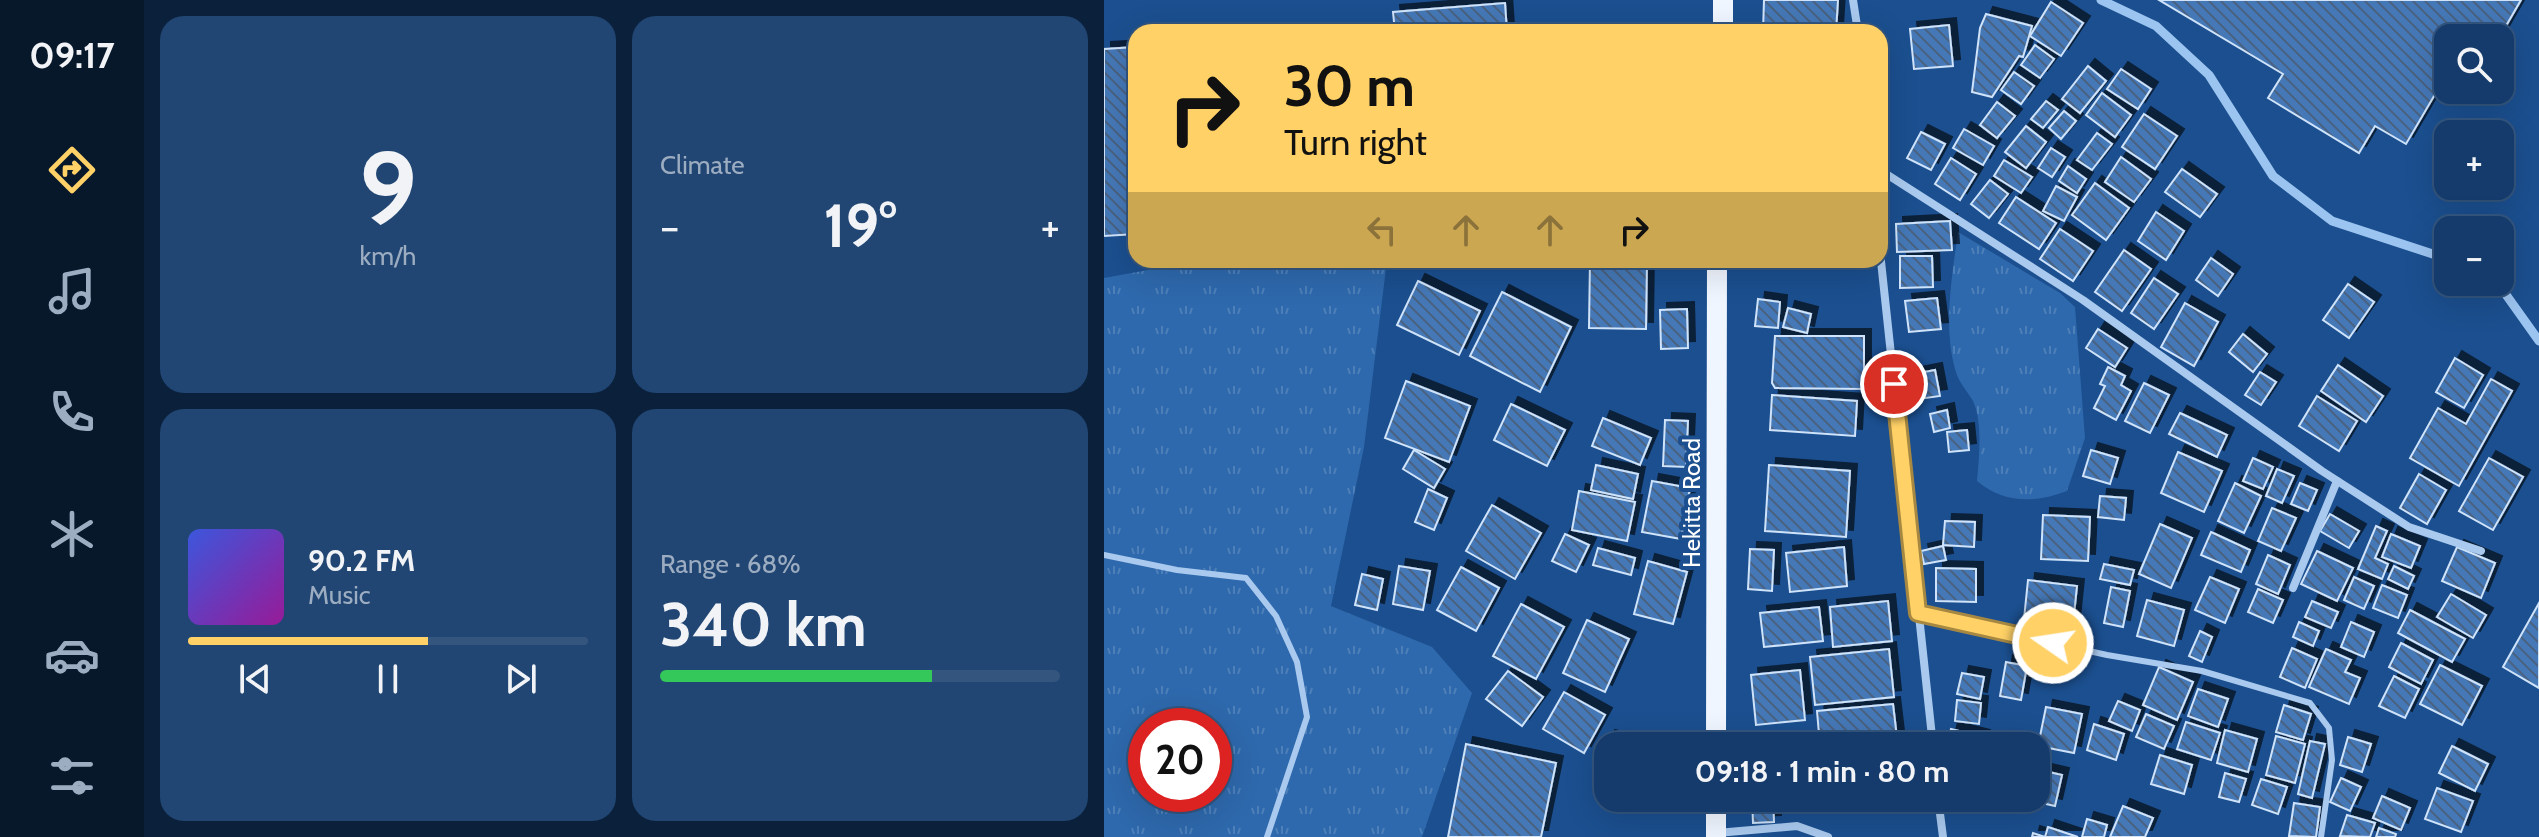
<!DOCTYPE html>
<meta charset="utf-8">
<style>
:root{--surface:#143b6b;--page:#214673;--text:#f1f3f6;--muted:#9dadc1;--line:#33557e;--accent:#ffd166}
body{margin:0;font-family:Cabin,sans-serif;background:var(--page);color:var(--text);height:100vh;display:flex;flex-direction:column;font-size:30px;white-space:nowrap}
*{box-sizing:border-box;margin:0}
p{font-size:26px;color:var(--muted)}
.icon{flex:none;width:44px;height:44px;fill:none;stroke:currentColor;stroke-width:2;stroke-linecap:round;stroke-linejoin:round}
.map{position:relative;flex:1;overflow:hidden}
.panel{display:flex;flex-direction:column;gap:16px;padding:16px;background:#0b203b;width:960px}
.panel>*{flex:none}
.banner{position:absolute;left:24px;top:24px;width:760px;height:244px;border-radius:24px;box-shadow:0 8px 32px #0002,0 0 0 2px var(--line);background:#ffd166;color:#111;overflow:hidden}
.fabs{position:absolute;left:1330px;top:24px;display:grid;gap:16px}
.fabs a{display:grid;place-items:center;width:80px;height:80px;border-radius:16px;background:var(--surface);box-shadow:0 8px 32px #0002,0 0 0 2px var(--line);font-size:40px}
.speed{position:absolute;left:24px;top:708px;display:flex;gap:16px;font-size:40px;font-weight:700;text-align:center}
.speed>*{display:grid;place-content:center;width:104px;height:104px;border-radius:50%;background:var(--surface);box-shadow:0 8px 32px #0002,0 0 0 2px var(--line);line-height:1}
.speed .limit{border:12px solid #d22;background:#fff;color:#111}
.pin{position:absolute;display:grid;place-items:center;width:68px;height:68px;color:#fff;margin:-34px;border:4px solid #fff;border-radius:50%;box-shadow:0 2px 8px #0007}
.me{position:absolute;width:88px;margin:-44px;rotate:283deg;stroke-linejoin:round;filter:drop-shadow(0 0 6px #0008)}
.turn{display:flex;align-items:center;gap:28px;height:168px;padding:0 24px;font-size:36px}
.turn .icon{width:104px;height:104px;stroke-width:2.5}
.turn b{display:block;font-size:56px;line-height:68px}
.lanes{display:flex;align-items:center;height:76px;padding:0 24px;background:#0003;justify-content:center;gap:40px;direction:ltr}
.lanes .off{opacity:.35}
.big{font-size:60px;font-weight:700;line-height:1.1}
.panel .widget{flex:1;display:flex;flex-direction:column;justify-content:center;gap:12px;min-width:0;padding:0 28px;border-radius:24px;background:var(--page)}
.panel .dial{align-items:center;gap:0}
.dial b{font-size:104px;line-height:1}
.song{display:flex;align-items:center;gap:24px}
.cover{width:96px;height:96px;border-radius:12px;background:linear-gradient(135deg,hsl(230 70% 55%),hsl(300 70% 35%))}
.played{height:8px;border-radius:4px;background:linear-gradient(90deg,var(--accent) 60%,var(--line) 60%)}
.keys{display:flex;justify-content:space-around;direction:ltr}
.heat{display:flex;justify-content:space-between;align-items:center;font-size:44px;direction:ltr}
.charge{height:12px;border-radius:6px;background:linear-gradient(90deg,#34c759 68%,var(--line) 0)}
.panel .tiles{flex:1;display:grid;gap:16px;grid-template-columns:repeat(2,1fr)}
.trip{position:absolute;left:490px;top:732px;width:456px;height:80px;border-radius:24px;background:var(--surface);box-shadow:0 8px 32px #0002,0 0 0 2px var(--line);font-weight:700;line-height:80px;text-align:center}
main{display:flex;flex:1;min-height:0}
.menu{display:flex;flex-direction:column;width:144px;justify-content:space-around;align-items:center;background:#08182b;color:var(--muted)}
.menu .icon{width:56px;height:56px}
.menu .selected{color:var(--accent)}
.menu b{font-size:36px;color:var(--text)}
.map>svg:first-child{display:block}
</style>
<main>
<nav class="menu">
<b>09:17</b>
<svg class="icon selected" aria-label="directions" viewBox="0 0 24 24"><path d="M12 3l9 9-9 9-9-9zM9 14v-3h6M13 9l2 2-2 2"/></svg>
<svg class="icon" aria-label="music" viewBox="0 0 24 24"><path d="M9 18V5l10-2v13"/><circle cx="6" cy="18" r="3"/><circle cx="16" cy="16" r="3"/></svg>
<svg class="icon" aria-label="phone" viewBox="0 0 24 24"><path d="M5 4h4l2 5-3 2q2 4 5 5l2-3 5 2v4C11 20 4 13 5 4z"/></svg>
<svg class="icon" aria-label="climate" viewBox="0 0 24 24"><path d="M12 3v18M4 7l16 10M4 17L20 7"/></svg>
<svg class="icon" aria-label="car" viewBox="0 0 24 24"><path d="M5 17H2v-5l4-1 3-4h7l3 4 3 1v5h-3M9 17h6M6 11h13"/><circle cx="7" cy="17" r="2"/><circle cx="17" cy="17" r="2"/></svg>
<svg class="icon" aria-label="filters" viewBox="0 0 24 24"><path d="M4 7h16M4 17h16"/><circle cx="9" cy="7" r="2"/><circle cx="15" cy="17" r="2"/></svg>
</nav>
<section class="panel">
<div class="tiles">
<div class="widget dial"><b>9</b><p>km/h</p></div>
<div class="widget"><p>Climate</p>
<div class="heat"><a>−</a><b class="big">19°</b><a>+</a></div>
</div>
<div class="widget">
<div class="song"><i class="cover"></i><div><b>90.2 FM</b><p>Music</p></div></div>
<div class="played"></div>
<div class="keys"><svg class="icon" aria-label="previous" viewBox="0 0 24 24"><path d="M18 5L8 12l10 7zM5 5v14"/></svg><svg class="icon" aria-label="pause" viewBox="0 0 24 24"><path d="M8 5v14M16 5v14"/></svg><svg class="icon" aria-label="next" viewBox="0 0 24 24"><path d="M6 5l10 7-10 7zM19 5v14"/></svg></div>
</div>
<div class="widget"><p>Range · 68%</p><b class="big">340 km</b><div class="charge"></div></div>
</div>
</section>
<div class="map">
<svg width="1435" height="837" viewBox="0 0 1435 837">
<defs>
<pattern id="grass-tufts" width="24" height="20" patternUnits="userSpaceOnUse" patternTransform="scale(2)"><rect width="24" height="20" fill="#2e69ad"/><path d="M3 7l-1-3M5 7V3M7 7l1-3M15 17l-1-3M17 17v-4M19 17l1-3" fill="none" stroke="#4d80b9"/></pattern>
<pattern id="building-back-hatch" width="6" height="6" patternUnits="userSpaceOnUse" patternTransform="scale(2)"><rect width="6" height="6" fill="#4478b7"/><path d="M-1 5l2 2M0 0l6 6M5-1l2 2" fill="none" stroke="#486282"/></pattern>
<filter id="shadow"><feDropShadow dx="7" dy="-7" stdDeviation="0" flood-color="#0009"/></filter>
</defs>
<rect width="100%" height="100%" fill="#1b4f8f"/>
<g fill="url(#grass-tufts)" fill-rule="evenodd">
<path d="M854 232 956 293 971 307 981 438 963 491C932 503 900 504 873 481 875 458 879 423 869 401 864 392 856 384 853 375 838 332 848 276 854 232Z"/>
<path d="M99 260H283L260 447 227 606 328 647 368 693 318 837H0V278ZM42 726H110V794H42Z"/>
</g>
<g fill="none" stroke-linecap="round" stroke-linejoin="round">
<g stroke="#9cc4f0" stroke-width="9">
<polyline points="997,0 1052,26 1105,75 1169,176 1228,221 1344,259"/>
<polyline points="1393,282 1435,341"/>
</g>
</g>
<g fill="url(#building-back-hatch)" stroke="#cfe3fa" stroke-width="2" filter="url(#shadow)">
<polygon points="660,0 734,0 732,32 659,32"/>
<polygon points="1055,0 1417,0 1395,38 1344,38 1344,88 1337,84 1302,144 1271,126 1255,153 1164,98 1179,74"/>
<polygon points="947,2 979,23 957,56 926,36"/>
<polygon points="401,3 403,32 291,32 289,12"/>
<polygon points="882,14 928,26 919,57 915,56 888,97 868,92 876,28"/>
<polygon points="845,25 849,66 810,69 806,29"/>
<polygon points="931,45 950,59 936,78 917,65"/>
<polygon points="32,47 32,234 0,236 0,49"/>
<polygon points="984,66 1002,81 976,113 958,99"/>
<polygon points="1017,69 1047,89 1034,109 1003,89"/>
<polygon points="910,72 930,86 917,104 897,90"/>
<polygon points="1347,90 1364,90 1360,98"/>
<polygon points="998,93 1027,115 1011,137 982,115"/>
<polygon points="942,101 954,110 939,128 927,119"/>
<polygon points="893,102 911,116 893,138 876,125"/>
<polygon points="960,111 972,121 957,139 945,128"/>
<polygon points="1040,114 1073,136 1051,169 1018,147"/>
<polygon points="922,126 942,142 922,168 901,152"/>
<polygon points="860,129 890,146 879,165 849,148"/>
<polygon points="817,132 841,144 827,170 803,158"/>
<polygon points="993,133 1008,144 988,170 973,160"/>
<polygon points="947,148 961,157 948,177 934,168"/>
<polygon points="1017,157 1047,179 1030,202 1001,182"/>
<polygon points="847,158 872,174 856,200 831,184"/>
<polygon points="900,160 928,177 917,193 890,176"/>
<polygon points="964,166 982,179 973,193 955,181"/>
<polygon points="1078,169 1113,194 1096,217 1061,192"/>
<polygon points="886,180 904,194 885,218 867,204"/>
<polygon points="991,183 1025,208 1002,240 968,215"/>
<polygon points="952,186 973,197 960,221 939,211"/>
<polygon points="912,197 952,223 935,249 895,223"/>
<polygon points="1052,212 1080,231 1062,260 1034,241"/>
<polygon points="846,221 848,250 793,252 792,224"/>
<polygon points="956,229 989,251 969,281 936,259"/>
<polygon points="1020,250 1047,269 1018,311 991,292"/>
<polygon points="796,256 828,256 829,287 796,288"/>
<polygon points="1107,258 1129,274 1114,296 1092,280"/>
<polygon points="486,260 543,260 542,329 485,328"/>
<polygon points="1050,278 1074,294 1050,329 1027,313"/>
<polygon points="314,281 376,311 355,355 293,325"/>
<polygon points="1244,284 1270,302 1245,338 1219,320"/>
<polygon points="398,292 467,327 436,392 366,356"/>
<polygon points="833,298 837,329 805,332 801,301"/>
<polygon points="654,299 676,302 674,328 651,326"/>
<polygon points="1081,303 1114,322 1090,366 1057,347"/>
<polygon points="684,308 707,314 703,333 679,327"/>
<polygon points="583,309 584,348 557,349 556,310"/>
<polygon points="994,329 1023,348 1011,367 982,348"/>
<polygon points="1139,334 1163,354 1149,372 1125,352"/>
<polygon points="671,336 760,336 760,389 671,388 668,383"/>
<polygon points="1351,358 1379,375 1360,408 1332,392"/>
<polygon points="1234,365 1279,396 1262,422 1217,391"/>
<polygon points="1004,367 1021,376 1017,385 1027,391 1012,420 990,408 1001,386 996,384"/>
<polygon points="831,370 836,396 815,399 810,374"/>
<polygon points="1156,372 1172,382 1157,405 1141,395"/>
<polygon points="1387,379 1408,391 1355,486 1306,458 1334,408 1362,424"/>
<polygon points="302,381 366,406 345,462 281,438"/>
<polygon points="1040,383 1065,395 1046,433 1021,421"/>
<polygon points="668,395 753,401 751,436 666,430"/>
<polygon points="1213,396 1253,421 1235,451 1195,426"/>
<polygon points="407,404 461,430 443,466 390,440"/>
<polygon points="843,410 846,428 830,432 826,414"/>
<polygon points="1076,413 1123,435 1113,457 1065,434"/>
<polygon points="499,418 547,438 536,465 488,446"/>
<polygon points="561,420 584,421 582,467 559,466"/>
<polygon points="863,430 865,450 845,452 843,432"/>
<polygon points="310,450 341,469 330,488 299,469"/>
<polygon points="987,450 1014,458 1006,484 979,476"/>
<polygon points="1074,452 1118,471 1100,512 1057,493"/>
<polygon points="1149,458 1169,467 1159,489 1139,481"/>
<polygon points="1385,458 1419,477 1389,530 1355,511"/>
<polygon points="492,465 534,474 529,499 487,490"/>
<polygon points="665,465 746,471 742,537 661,531"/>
<polygon points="1173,469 1190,476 1178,503 1162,496"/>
<polygon points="1315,474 1342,490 1323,524 1296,508"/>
<polygon points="548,481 586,488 577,539 538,532"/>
<polygon points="1131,483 1157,496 1140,533 1114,521"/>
<polygon points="1196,483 1213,490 1204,511 1187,504"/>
<polygon points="324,489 343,498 330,530 311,522"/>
<polygon points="475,491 531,502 523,541 468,530"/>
<polygon points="996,496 1022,498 1020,520 994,517"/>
<polygon points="388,505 437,533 411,579 362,551"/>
<polygon points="1168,508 1192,518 1177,551 1154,541"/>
<polygon points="1226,514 1255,531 1245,548 1216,531"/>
<polygon points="939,515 986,517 984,561 937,559"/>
<polygon points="841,521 871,522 870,547 839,545"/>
<polygon points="1056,524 1088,538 1067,588 1035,574"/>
<polygon points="1272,526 1283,531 1271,558 1284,564 1278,579 1254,569"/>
<polygon points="1107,532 1146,550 1137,572 1097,555"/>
<polygon points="461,534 485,545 472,572 448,561"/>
<polygon points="1287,534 1316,546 1307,568 1278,557"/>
<polygon points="839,546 842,560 820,564 817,551"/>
<polygon points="740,547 743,586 686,592 682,553"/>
<polygon points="1353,547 1391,563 1377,598 1338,581"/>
<polygon points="494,548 531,558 527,575 489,565"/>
<polygon points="646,549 670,550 668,591 644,589"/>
<polygon points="1213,551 1249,568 1233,601 1197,584"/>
<polygon points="1164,555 1186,565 1174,594 1152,584"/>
<polygon points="544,561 583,572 569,624 530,614"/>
<polygon points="1000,564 1030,570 1026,585 996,579"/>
<polygon points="295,566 326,571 319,610 289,604"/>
<polygon points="1290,566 1310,576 1304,589 1284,579"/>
<polygon points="357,567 395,588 372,631 333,610"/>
<polygon points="832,568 872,569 872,602 832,601"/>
<polygon points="258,574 279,579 273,610 251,605"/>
<polygon points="1106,577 1135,589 1121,623 1091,610"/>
<polygon points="1250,577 1270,586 1260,609 1240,600"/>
<polygon points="924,580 973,586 969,624 920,619"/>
<polygon points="1278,585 1303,595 1294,618 1269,608"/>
<polygon points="1007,587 1026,591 1019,627 1000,623"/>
<polygon points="1154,589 1179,600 1169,623 1144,612"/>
<polygon points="1347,594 1382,615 1369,638 1333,617"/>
<polygon points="1043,600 1080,610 1070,646 1033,636"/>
<polygon points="784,601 788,641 729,647 726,607"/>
<polygon points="1208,601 1234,612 1227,628 1201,617"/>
<polygon points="1435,603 1435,688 1399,667"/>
<polygon points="417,604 460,627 432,679 389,656"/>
<polygon points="715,607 719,641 660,647 656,613"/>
<polygon points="1306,610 1361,639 1348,662 1294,633"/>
<polygon points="483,620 525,639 501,692 459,673"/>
<polygon points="1195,622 1215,631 1209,646 1189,637"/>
<polygon points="1247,622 1270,632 1260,657 1237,647"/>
<polygon points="1096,631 1108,637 1098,662 1085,656"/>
<polygon points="1297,643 1329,660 1317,684 1285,667"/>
<polygon points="937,647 962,655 956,675 932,667"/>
<polygon points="1188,648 1213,659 1201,688 1176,677"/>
<polygon points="785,649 790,697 711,705 706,657"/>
<polygon points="1222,649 1247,660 1241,672 1256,678 1245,704 1205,687"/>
<polygon points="902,662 923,666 917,700 896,696"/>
<polygon points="1336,665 1378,686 1358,725 1316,704"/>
<polygon points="1055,667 1089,682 1073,720 1039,705"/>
<polygon points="696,670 701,720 652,725 647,675"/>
<polygon points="404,671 439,697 418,726 382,699"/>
<polygon points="858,673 880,677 876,699 853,694"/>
<polygon points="1290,676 1315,689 1301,718 1275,706"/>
<polygon points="1094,689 1124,699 1114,727 1084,716"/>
<polygon points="460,692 501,715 480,753 439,729"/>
<polygon points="853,700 877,703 875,724 851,721"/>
<polygon points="1014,701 1036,710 1028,731 1005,721"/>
<polygon points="789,704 794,746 716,746 713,711"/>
<polygon points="1180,705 1207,714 1199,740 1172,732"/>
<polygon points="942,707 978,714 970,753 934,746"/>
<polygon points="1042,714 1070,726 1060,749 1032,737"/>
<polygon points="1082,722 1116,733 1107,760 1073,749"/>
<polygon points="990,724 1020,734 1012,760 983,750"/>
<polygon points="847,729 879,737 877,746 843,746"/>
<polygon points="1121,730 1153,739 1144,772 1113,763"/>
<polygon points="1172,736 1201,744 1191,783 1162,775"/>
<polygon points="504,737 533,744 504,746 504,774 495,772"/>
<polygon points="1244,737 1267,744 1258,772 1236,765"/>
<polygon points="1206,741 1221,744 1208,798 1194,794"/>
<polygon points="362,744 452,763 437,837 344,837"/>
<polygon points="1348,746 1384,764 1371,791 1335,773"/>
<polygon points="1056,755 1088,765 1080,794 1047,784"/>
<polygon points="932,769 958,775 951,806 916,798 932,798"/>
<polygon points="1121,773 1142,779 1135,802 1115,797"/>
<polygon points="1237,778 1257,787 1246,811 1226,802"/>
<polygon points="1157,779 1183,787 1174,814 1148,805"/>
<polygon points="1333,788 1369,801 1357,832 1321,819"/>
<polygon points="1278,796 1306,808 1297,830 1269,818"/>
<polygon points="648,798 669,798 670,822 649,823"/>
<polygon points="1190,803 1216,807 1212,837 1185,836"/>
<polygon points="1019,806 1049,818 1041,837 1006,837"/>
<polygon points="1243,815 1271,823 1266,837 1236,836"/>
<polygon points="983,819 1003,825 1000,837 978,837"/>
<polygon points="944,827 974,837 928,837 929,833 941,837"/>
<polygon points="1275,828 1292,834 1291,837 1272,837"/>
</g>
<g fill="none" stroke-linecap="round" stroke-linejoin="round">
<g stroke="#a9c9ee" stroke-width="6">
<polyline points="0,555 73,570 142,578 172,616 193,662 203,717 163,837"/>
<polyline points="814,613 1003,655 1098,671 1206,703 1225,728 1228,760 1217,837"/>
</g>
<g stroke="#a9c9ee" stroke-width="8">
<polyline points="749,0 754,32"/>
<polyline points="776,170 979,300 1218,471 1305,527 1377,551"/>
<polyline points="776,252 829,746"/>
<polyline points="1189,588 1233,481"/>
<polyline points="834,798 839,837"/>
<polyline points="613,833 693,826 724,837"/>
</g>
<g stroke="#f0f6ff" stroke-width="20">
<polyline points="619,32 619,0"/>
<polyline points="612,746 613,260"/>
<polyline points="612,837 612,798"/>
</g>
</g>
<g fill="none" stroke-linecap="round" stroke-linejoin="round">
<defs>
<polyline id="route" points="790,384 814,613 949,643"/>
</defs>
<use href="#route" stroke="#a68842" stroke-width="20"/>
<use href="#route" stroke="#ffd166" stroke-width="14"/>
</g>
<g text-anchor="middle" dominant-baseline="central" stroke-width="8" stroke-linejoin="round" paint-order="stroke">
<g font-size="24" fill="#fff" stroke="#1b4f8f">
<text transform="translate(587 503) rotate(-90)">Hekitta Road</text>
</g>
</g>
</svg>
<div class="fabs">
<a><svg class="icon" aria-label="search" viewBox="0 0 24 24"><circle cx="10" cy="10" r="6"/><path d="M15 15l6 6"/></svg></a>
<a>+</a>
<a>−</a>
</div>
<div class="speed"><div class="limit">20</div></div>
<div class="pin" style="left:790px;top:384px;background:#d93025"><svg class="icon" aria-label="arrive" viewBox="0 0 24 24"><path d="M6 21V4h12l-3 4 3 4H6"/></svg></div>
<svg class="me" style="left:949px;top:643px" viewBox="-20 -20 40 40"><circle r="17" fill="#ffd166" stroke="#fff" stroke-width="3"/><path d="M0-11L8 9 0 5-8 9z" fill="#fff"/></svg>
<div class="trip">09:18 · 1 min · 80 m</div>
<div class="banner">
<div class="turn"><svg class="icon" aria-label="right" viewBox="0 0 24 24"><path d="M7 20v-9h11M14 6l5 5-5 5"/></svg><div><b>30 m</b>Turn right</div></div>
<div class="lanes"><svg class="icon off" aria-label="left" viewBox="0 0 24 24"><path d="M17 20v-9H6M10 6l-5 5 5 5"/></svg><svg class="icon off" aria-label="ahead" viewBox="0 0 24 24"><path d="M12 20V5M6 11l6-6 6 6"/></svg><svg class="icon off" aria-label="ahead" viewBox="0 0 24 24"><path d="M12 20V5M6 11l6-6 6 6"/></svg><svg class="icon" aria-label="right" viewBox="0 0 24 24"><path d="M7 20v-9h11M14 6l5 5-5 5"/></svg></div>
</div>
</div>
</main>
